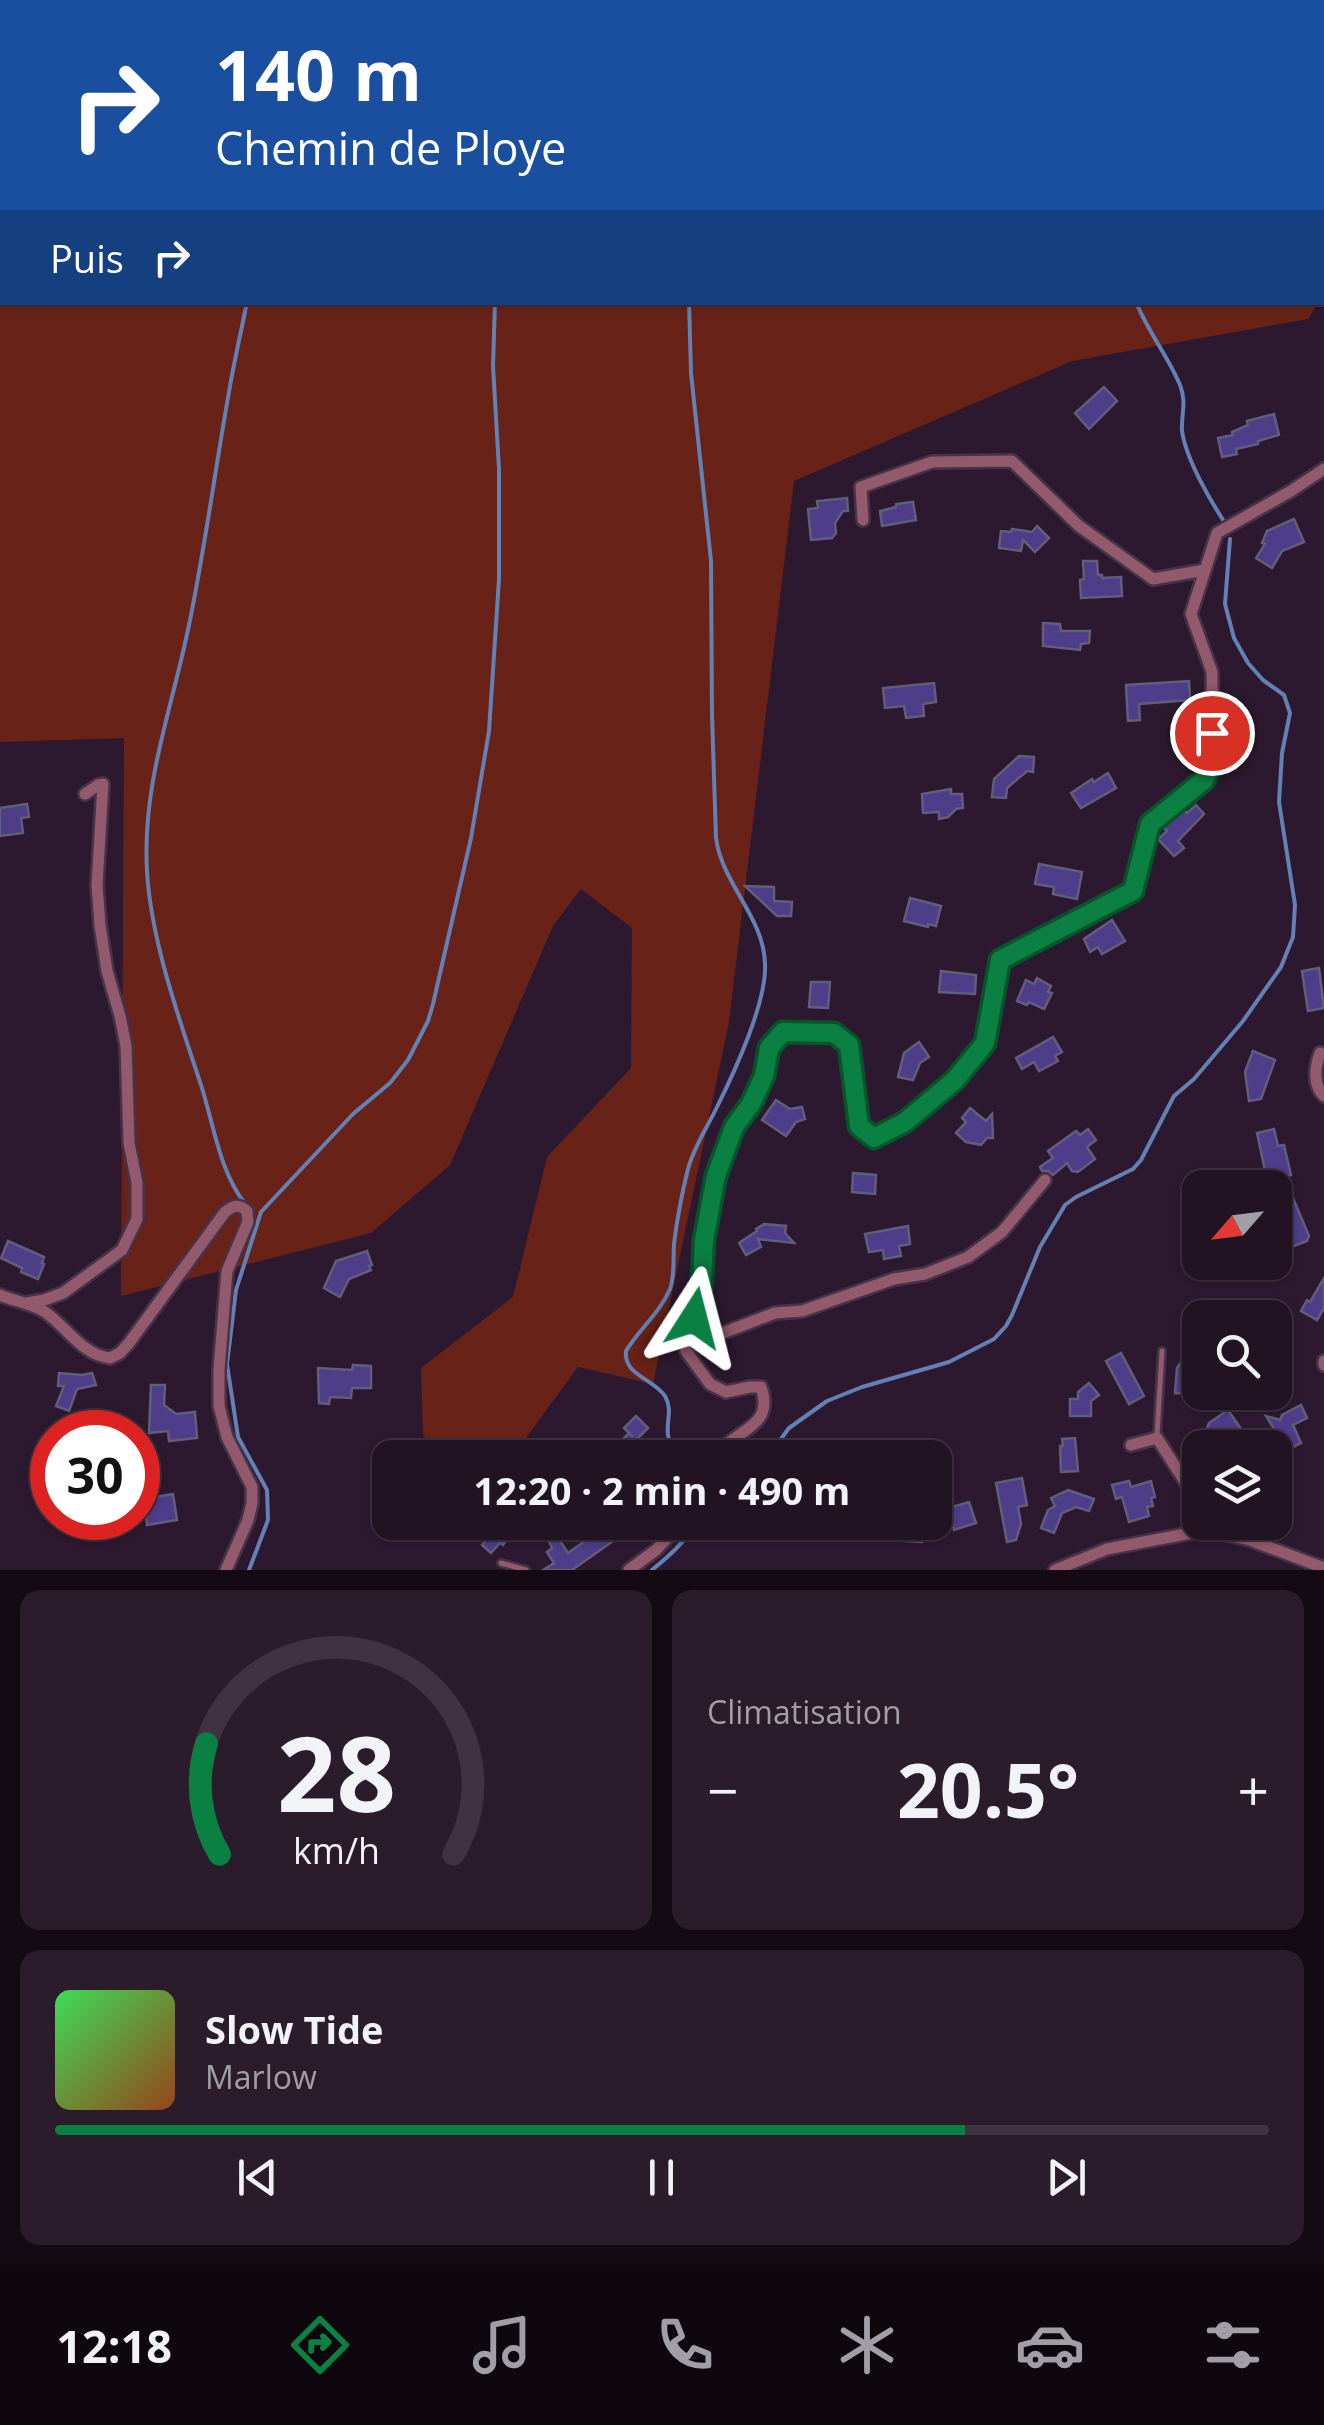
<!DOCTYPE html>
<html lang="fr">
<meta charset="utf-8">
<style>
:root{--surface:#221323;--page:#2a1c2b;--text:#f1f3f6;--muted:#a29ea6;--line:#3f3241;--accent:#0b8043}
body{margin:0;font-family:"Open Sans",sans-serif;background:var(--page);color:var(--text);height:100vh;display:flex;flex-direction:column;font-size:38px;white-space:nowrap}
*{box-sizing:border-box;margin:0}
p{font-size:32px;color:var(--muted)}
.icon{flex:none;width:55px;height:55px;fill:none;stroke:currentColor;stroke-width:2;stroke-linecap:round;stroke-linejoin:round}
.map{position:relative;height:1570px;overflow:hidden}
.side{display:flex;flex-direction:column;gap:20px;padding:20px;background:#130a13;flex:1}
.side>*{flex:none}
.top-card{position:absolute;left:0px;top:0px;width:1325px;height:305px;box-shadow:0 2px 8px #0004,0 0 0 2px var(--line);background:#1a4fa0;color:#fff;overflow:hidden}
.needle{width:65px;rotate:242deg}
.buttons{position:absolute;left:1182px;top:1170px;display:grid;gap:20px}
.buttons a{display:grid;place-items:center;width:110px;height:110px;border-radius:20px;background:var(--surface);box-shadow:0 2px 8px #0004,0 0 0 2px var(--line);font-size:50px}
.speed{position:absolute;left:30px;top:1410px;display:flex;gap:20px;font-size:50px;font-weight:700;text-align:center}
.speed>*{display:grid;place-content:center;width:130px;height:130px;border-radius:50%;background:var(--surface);box-shadow:0 2px 8px #0004,0 0 0 2px var(--line);line-height:1}
.speed .limit{border:15px solid #d22;background:#fff;color:#111}
.pin{position:absolute;display:grid;place-items:center;width:85px;height:85px;color:#fff;margin:-42px;border:5px solid #fff;border-radius:50%;box-shadow:0 2px 10px #0007}
.me{position:absolute;width:110px;margin:-55px;rotate:9deg;stroke-linejoin:round;filter:drop-shadow(0 0 8px #0008)}
.turn{display:flex;align-items:center;gap:35px;height:210px;padding:0 50px;font-size:45px}
.turn .icon{width:130px;height:130px;stroke-width:2.5}
.turn b{display:block;font-size:70px;line-height:85px}
.then{display:flex;align-items:center;height:95px;padding:0 50px;background:#0003;gap:20px;font-size:38px}
.big{font-size:75px;font-weight:700;line-height:1.1}
.side .widget{flex:1;display:flex;flex-direction:column;justify-content:center;gap:15px;min-width:0;padding:0 35px;border-radius:20px;background:var(--page)}
.side .dial{align-items:center;gap:0}
.dial svg{height:260px;overflow:visible;fill:none;stroke:var(--line);stroke-width:7;stroke-linecap:round;text-anchor:middle}
.dial text{fill:var(--text);stroke:none}
.song{display:flex;align-items:center;gap:30px}
.cover{width:120px;height:120px;border-radius:15px;background:linear-gradient(135deg,hsl(130 70% 55%),hsl(20 70% 35%))}
.played{height:10px;border-radius:5px;background:linear-gradient(90deg,var(--accent) 75%,var(--line) 75%)}
.keys{display:flex;justify-content:space-around;direction:ltr}
.heat{display:flex;justify-content:space-between;align-items:center;font-size:55px;direction:ltr}
.side .tiles{flex:1;display:grid;gap:20px;grid-template-columns:1fr 1fr}
.widget:last-child{grid-column:span 2}
.trip{position:absolute;left:372px;top:1440px;width:580px;height:100px;border-radius:20px;background:var(--surface);box-shadow:0 2px 8px #0004,0 0 0 2px var(--line);font-weight:700;line-height:100px;text-align:center}
.dock{display:flex;height:160px;justify-content:space-around;align-items:center;background:#0e080e;color:var(--muted)}
.dock .icon{width:70px;height:70px}
.dock .active{color:var(--accent)}
.dock b{font-size:45px;color:var(--text)}
.map>svg:first-child{display:block}
</style>
<div class="map">
<svg width="1324" height="1570" viewBox="0 0 1324 1570">
<rect width="100%" height="100%" fill="#2d192f"/>
<polygon fill="#692217" points="0,0 1102,0 1104,2 2,2 2,302 1318,303 1308,319 1072,361 794,481 729,1022 653,1384 578,1367 512,1457 435,1457 423,1434 421,1368 513,1297 547,1157 631,1068 632,928 581,889 553,926 450,1165 371,1233 121,1296 124,738 0,742"/>
<g fill="none" stroke-linecap="round" stroke-linejoin="round">
<g stroke="#6381b4" stroke-width="4">
<path d="M1136 302C1148 332 1168 356 1180 385 1187 402 1181 415 1182 431 1186 459 1210 500 1225 523"/>
<path d="M246 1205C219 1171 214 1125 201 1085 179 1018 151 941 147 871 142 784 172 709 189 625 205 548 215 470 229 392 234 362 241 332 247 302"/>
<path d="M676 1458C673 1450 669 1443 668 1435 666 1421 673 1410 665 1396 654 1379 623 1375 626 1351 639 1329 660 1313 670 1289 675 1276 673 1258 674 1244 677 1219 682 1193 688 1169 694 1146 707 1128 717 1107 734 1073 767 1002 765 964 764 917 722 884 716 838L712 715 711 561 691 373 689 302"/>
<polyline points="767,1458 789,1428 827,1401 862,1387 949,1362 994,1339 1006,1326 1012,1315 1040,1247 1065,1205 1076,1197 1133,1169 1141,1160 1174,1096 1194,1079 1243,1021 1281,967 1293,937 1295,905 1279,802 1282,753 1290,713 1284,695 1263,680 1248,663 1234,638 1225,604 1230,539"/>
<polyline points="249,1570 268,1520 267,1490 238,1437 227,1364 236,1290 261,1212 353,1114 390,1083 408,1060 428,1021 433,1004 471,838 489,731 499,579 499,469 493,366 495,302"/>
<path d="M652 1570C669 1556 685 1542 697 1522"/>
</g>
</g>
<g fill="#4e3d88" stroke="#615d7c" stroke-width="2.5">
<polygon points="1104,387 1117,401 1089,429 1075,413"/>
<polygon points="1274,414 1279,435 1258,441 1258,444 1236,449 1237,454 1222,457 1218,438 1233,435 1232,432 1248,425 1247,421"/>
<polygon points="847,498 848,511 843,511 835,523 836,533 832,538 811,540 808,509 818,508 817,501"/>
<polygon points="913,502 916,520 882,526 880,511 896,507 896,504"/>
<polygon points="1294,519 1304,542 1282,551 1272,568 1256,558 1265,544 1262,543 1267,531"/>
<polygon points="1037,526 1049,538 1035,552 1023,540 1021,551 999,548 1001,531 1011,532 1012,529 1032,532"/>
<polygon points="1083,561 1097,561 1098,575 1102,575 1102,578 1121,577 1122,596 1081,598 1080,580 1084,579"/>
<polygon points="1043,623 1060,624 1061,631 1090,631 1089,643 1081,644 1080,650 1043,646"/>
<polygon points="1189,681 1190,700 1139,704 1140,720 1128,721 1126,685"/>
<polygon points="934,683 936,702 923,704 924,716 906,718 904,706 885,708 883,688"/>
<polygon points="1019,756 1034,757 1033,772 1027,771 1007,788 1006,798 992,797 994,779"/>
<polygon points="1108,773 1116,788 1081,808 1071,793 1092,779 1094,782"/>
<polygon points="951,789 951,794 962,794 963,808 956,809 948,817 939,819 939,812 923,813 922,794"/>
<polygon points="27,804 29,817 21,818 23,833 0,836 0,808"/>
<polygon points="1196,805 1204,814 1178,841 1184,848 1174,856 1158,839 1167,831 1162,826 1183,809 1187,813"/>
<polygon points="1039,864 1082,872 1077,899 1053,894 1054,887 1035,884"/>
<polygon points="745,886 774,887 774,901 792,902 791,916 777,916"/>
<polygon points="910,898 941,906 936,926 928,924 928,927 904,921"/>
<polygon points="1112,920 1125,941 1102,954 1098,947 1090,952 1084,939"/>
<polygon points="1319,968 1324,1008 1308,1011 1302,971"/>
<polygon points="941,971 976,975 975,994 939,992"/>
<polygon points="1037,978 1051,986 1048,992 1052,993 1044,1009 1029,1002 1027,1005 1017,1001 1026,980 1034,984"/>
<polygon points="811,982 830,982 828,1008 809,1007"/>
<polygon points="1053,1037 1062,1052 1055,1056 1058,1061 1039,1071 1034,1062 1022,1069 1016,1058"/>
<polygon points="919,1042 929,1057 920,1063 913,1080 898,1077 904,1053"/>
<polygon points="1253,1051 1275,1060 1261,1099 1249,1101 1245,1072"/>
<polygon points="776,1100 790,1109 802,1107 805,1119 796,1122 786,1136 762,1120"/>
<polygon points="970,1108 986,1121 992,1114 993,1138 987,1138 981,1145 966,1142 956,1133 966,1122 962,1118"/>
<polygon points="1088,1129 1096,1140 1087,1147 1095,1159 1078,1172 1072,1171 1067,1163 1053,1175 1048,1171 1042,1171 1040,1167 1053,1158 1048,1151 1076,1131 1080,1135"/>
<polygon points="1274,1129 1278,1146 1284,1145 1291,1175 1267,1180 1257,1133"/>
<polygon points="853,1173 876,1175 875,1194 852,1192"/>
<polygon points="1293,1198 1309,1236 1307,1241 1281,1251 1275,1236 1275,1205"/>
<polygon points="764,1224 786,1226 785,1233 794,1243 758,1239 761,1247 746,1255 739,1243 757,1231 756,1229"/>
<polygon points="908,1226 910,1244 899,1246 901,1256 884,1259 883,1250 869,1252 865,1234"/>
<polygon points="8,1241 44,1257 42,1263 44,1264 38,1279 21,1272 22,1268 1,1258"/>
<polygon points="367,1251 372,1265 369,1266 371,1270 349,1279 340,1297 324,1288 336,1261"/>
<polygon points="1324,1278 1324,1308 1317,1320 1301,1311 1307,1300 1310,1302"/>
<polygon points="1188,1352 1200,1361 1195,1394 1175,1393 1177,1368"/>
<polygon points="1121,1353 1144,1396 1129,1404 1106,1361"/>
<polygon points="353,1365 371,1366 371,1388 352,1388 351,1398 330,1397 329,1404 319,1403 318,1368 352,1370"/>
<polygon points="59,1373 82,1375 92,1373 96,1385 77,1389 69,1411 56,1406 64,1386 58,1386"/>
<polygon points="1089,1383 1099,1395 1091,1401 1091,1416 1070,1416 1070,1399 1078,1399 1078,1392"/>
<polygon points="151,1385 165,1385 164,1405 176,1414 195,1412 197,1438 169,1441 168,1431 149,1433"/>
<polygon points="1301,1405 1307,1418 1293,1425 1301,1443 1287,1450 1266,1416 1280,1420 1282,1415"/>
<polygon points="1228,1410 1241,1429 1229,1437 1223,1448 1199,1448 1209,1423"/>
<polygon points="636,1416 648,1428 636,1440 646,1449 637,1458 611,1458 621,1447 618,1444 629,1433 633,1437 624,1428"/>
<polygon points="1075,1438 1078,1471 1061,1472 1060,1446 1063,1446 1062,1439"/>
<polygon points="1022,1478 1027,1505 1018,1507 1021,1524 1016,1540 1007,1542 996,1483"/>
<polygon points="1129,1481 1131,1487 1151,1481 1155,1497 1151,1498 1153,1506 1147,1507 1149,1516 1129,1522 1122,1497 1116,1499 1112,1485"/>
<polygon points="1068,1490 1094,1499 1089,1511 1076,1507 1062,1513 1054,1533 1041,1528 1048,1510 1055,1506 1051,1498"/>
<polygon points="173,1494 177,1520 147,1525 144,1499"/>
<polygon points="969,1502 976,1523 954,1530 948,1508"/>
<polygon points="494,1522 510,1522 509,1527 517,1529 515,1540 508,1538 503,1545 500,1543 491,1553 482,1545 492,1534 482,1531 484,1523 494,1525"/>
<polygon points="612,1522 640,1522 572,1570 543,1570 554,1563 547,1552 552,1548 543,1527 549,1524 568,1553"/>
<polygon points="891,1522 913,1522 912,1530 923,1531 922,1542 889,1540"/>
</g>
<g fill="none" stroke-linecap="round" stroke-linejoin="round">
<defs>
<g id="lane">
<polyline points="1157,1435 1162,1351"/>
<polyline points="501,1563 526,1570"/>
</g>
<g id="street">
<polyline points="863,520 861,487 932,462 1012,461 1079,526 1153,579 1205,570"/>
<path d="M1320 1053C1315 1067 1312 1084 1324 1096"/>
<path d="M0 1295C14 1301 33 1304 45 1312 67 1327 82 1355 110 1358L120 1353 129 1343 225 1212C234 1205 239 1204 247 1211L248 1222 227 1271 219 1370V1406L227 1437 252 1487V1503L248 1520 226 1570"/>
<polyline points="27,1303 44,1300 63,1293 122,1250 137,1219 137,1183 129,1143 126,1046 120,1016 107,971 100,925 97,885 103,784 98,785 85,794"/>
<polyline points="688,1336 707,1339 775,1313 802,1311 894,1279 925,1274 968,1257 1002,1232 1045,1180"/>
<polyline points="1324,1361 1324,1365"/>
<polyline points="1131,1445 1157,1438 1200,1505"/>
<path d="M715 1458C732 1429 776 1429 761 1387H750L726 1392 710 1384 686 1351 685 1342 694 1318 702 1281 704 1240 715 1176 734 1127 751 1104 763 1075 769 1048 783 1032 834 1033 849 1045 859 1126 874 1138 905 1122 955 1080 985 1043 1001 960 1133 891 1150 824 1204 780 1213 764 1212 672 1191 614 1217 533 1291 491 1324 469"/>
<polyline points="629,1570 656,1550 682,1522"/>
<polyline points="1055,1570 1107,1549 1207,1530 1250,1540 1324,1568"/>
</g>
</defs>
<use href="#lane" stroke="#473348" stroke-width="10"/>
<use href="#street" stroke="#473348" stroke-width="16"/>
<use href="#lane" stroke="#93596d" stroke-width="5"/>
<use href="#street" stroke="#93596d" stroke-width="11"/>
</g>
<g fill="none" stroke-linecap="round" stroke-linejoin="round">
<defs>
<polyline id="route" points="694,1318 702,1281 704,1240 716,1176 734,1127 751,1104 764,1076 769,1048 783,1032 834,1033 849,1045 859,1126 874,1138 905,1122 955,1080 985,1043 1000,960 1133,891 1150,824 1204,780 1212,764 1212,733"/>
</defs>
<use href="#route" stroke="#07532c" stroke-width="25"/>
<use href="#route" stroke="#0b8043" stroke-width="18"/>
</g>
</svg>
<div class="buttons">
<a><svg class="needle" viewBox="-14 -14 28 28"><path d="M0-13l5 13h-10z" fill="#e53935"/><path d="M0 13l5-13h-10z" fill="#a29ea6"/></svg></a>
<a><svg class="icon" aria-label="search" viewBox="0 0 24 24"><circle cx="10" cy="10" r="6"/><path d="M15 15l6 6"/></svg></a>
<a><svg class="icon" aria-label="layers" viewBox="0 0 24 24"><path d="M12 4l9 5-9 5-9-5zM3 14l9 5 9-5"/></svg></a>
</div>
<div class="speed"><div class="limit">30</div></div>
<div class="pin" style="left:1212px;top:733px;background:#d93025"><svg class="icon" aria-label="arrive" viewBox="0 0 24 24"><path d="M6 21V4h12l-3 4 3 4H6"/></svg></div>
<svg class="me" style="left:694px;top:1318px" viewBox="-20 -20 40 40"><path d="M0-17L14 15 0 8-14 15z" fill="#0b8043" stroke="#fff" stroke-width="4"/></svg>
<div class="trip">12:20 · 2 min · 490 m</div>
<div class="top-card">
<div class="turn"><svg class="icon" aria-label="right" viewBox="0 0 24 24"><path d="M7 20v-9h11M14 6l5 5-5 5"/></svg><div><b>140 m</b>Chemin de Ploye</div></div>
<div class="then">Puis<svg class="icon" aria-label="right" viewBox="0 0 24 24"><path d="M7 20v-9h11M14 6l5 5-5 5"/></svg></div>
</div>
</div>
<section class="side">
<div class="tiles">
<div class="widget dial"><svg viewBox="0 0 100 80">
<path d="M14 69A42 42 0 1 1 86 69"/>
<path d="M14 69A42 42 0 0 1 10 35" stroke="#0b8043"/>
<text x="50" y="56" font-size="32" font-weight="700">28</text>
<text x="50" y="72" font-size="11">km/h</text>
</svg></div>
<div class="widget"><p>Climatisation</p>
<div class="heat"><a>−</a><b class="big">20.5°</b><a>+</a></div>
</div>
<div class="widget">
<div class="song"><i class="cover"></i><div><b>Slow Tide</b><p>Marlow</p></div></div>
<div class="played"></div>
<div class="keys"><svg class="icon" aria-label="previous" viewBox="0 0 24 24"><path d="M18 5L8 12l10 7zM5 5v14"/></svg><svg class="icon" aria-label="pause" viewBox="0 0 24 24"><path d="M8 5v14M16 5v14"/></svg><svg class="icon" aria-label="next" viewBox="0 0 24 24"><path d="M6 5l10 7-10 7zM19 5v14"/></svg></div>
</div>
</div>
</section>
<nav class="dock">
<b>12:18</b>
<svg class="icon active" aria-label="directions" viewBox="0 0 24 24"><path d="M12 3l9 9-9 9-9-9zM9 14v-3h6M13 9l2 2-2 2"/></svg>
<svg class="icon" aria-label="music" viewBox="0 0 24 24"><path d="M9 18V5l10-2v13"/><circle cx="6" cy="18" r="3"/><circle cx="16" cy="16" r="3"/></svg>
<svg class="icon" aria-label="phone" viewBox="0 0 24 24"><path d="M5 4h4l2 5-3 2q2 4 5 5l2-3 5 2v4C11 20 4 13 5 4z"/></svg>
<svg class="icon" aria-label="climate" viewBox="0 0 24 24"><path d="M12 3v18M4 7l16 10M4 17L20 7"/></svg>
<svg class="icon" aria-label="car" viewBox="0 0 24 24"><path d="M5 17H2v-5l4-1 3-4h7l3 4 3 1v5h-3M9 17h6M6 11h13"/><circle cx="7" cy="17" r="2"/><circle cx="17" cy="17" r="2"/></svg>
<svg class="icon" aria-label="filters" viewBox="0 0 24 24"><path d="M4 7h16M4 17h16"/><circle cx="9" cy="7" r="2"/><circle cx="15" cy="17" r="2"/></svg>
</nav>
